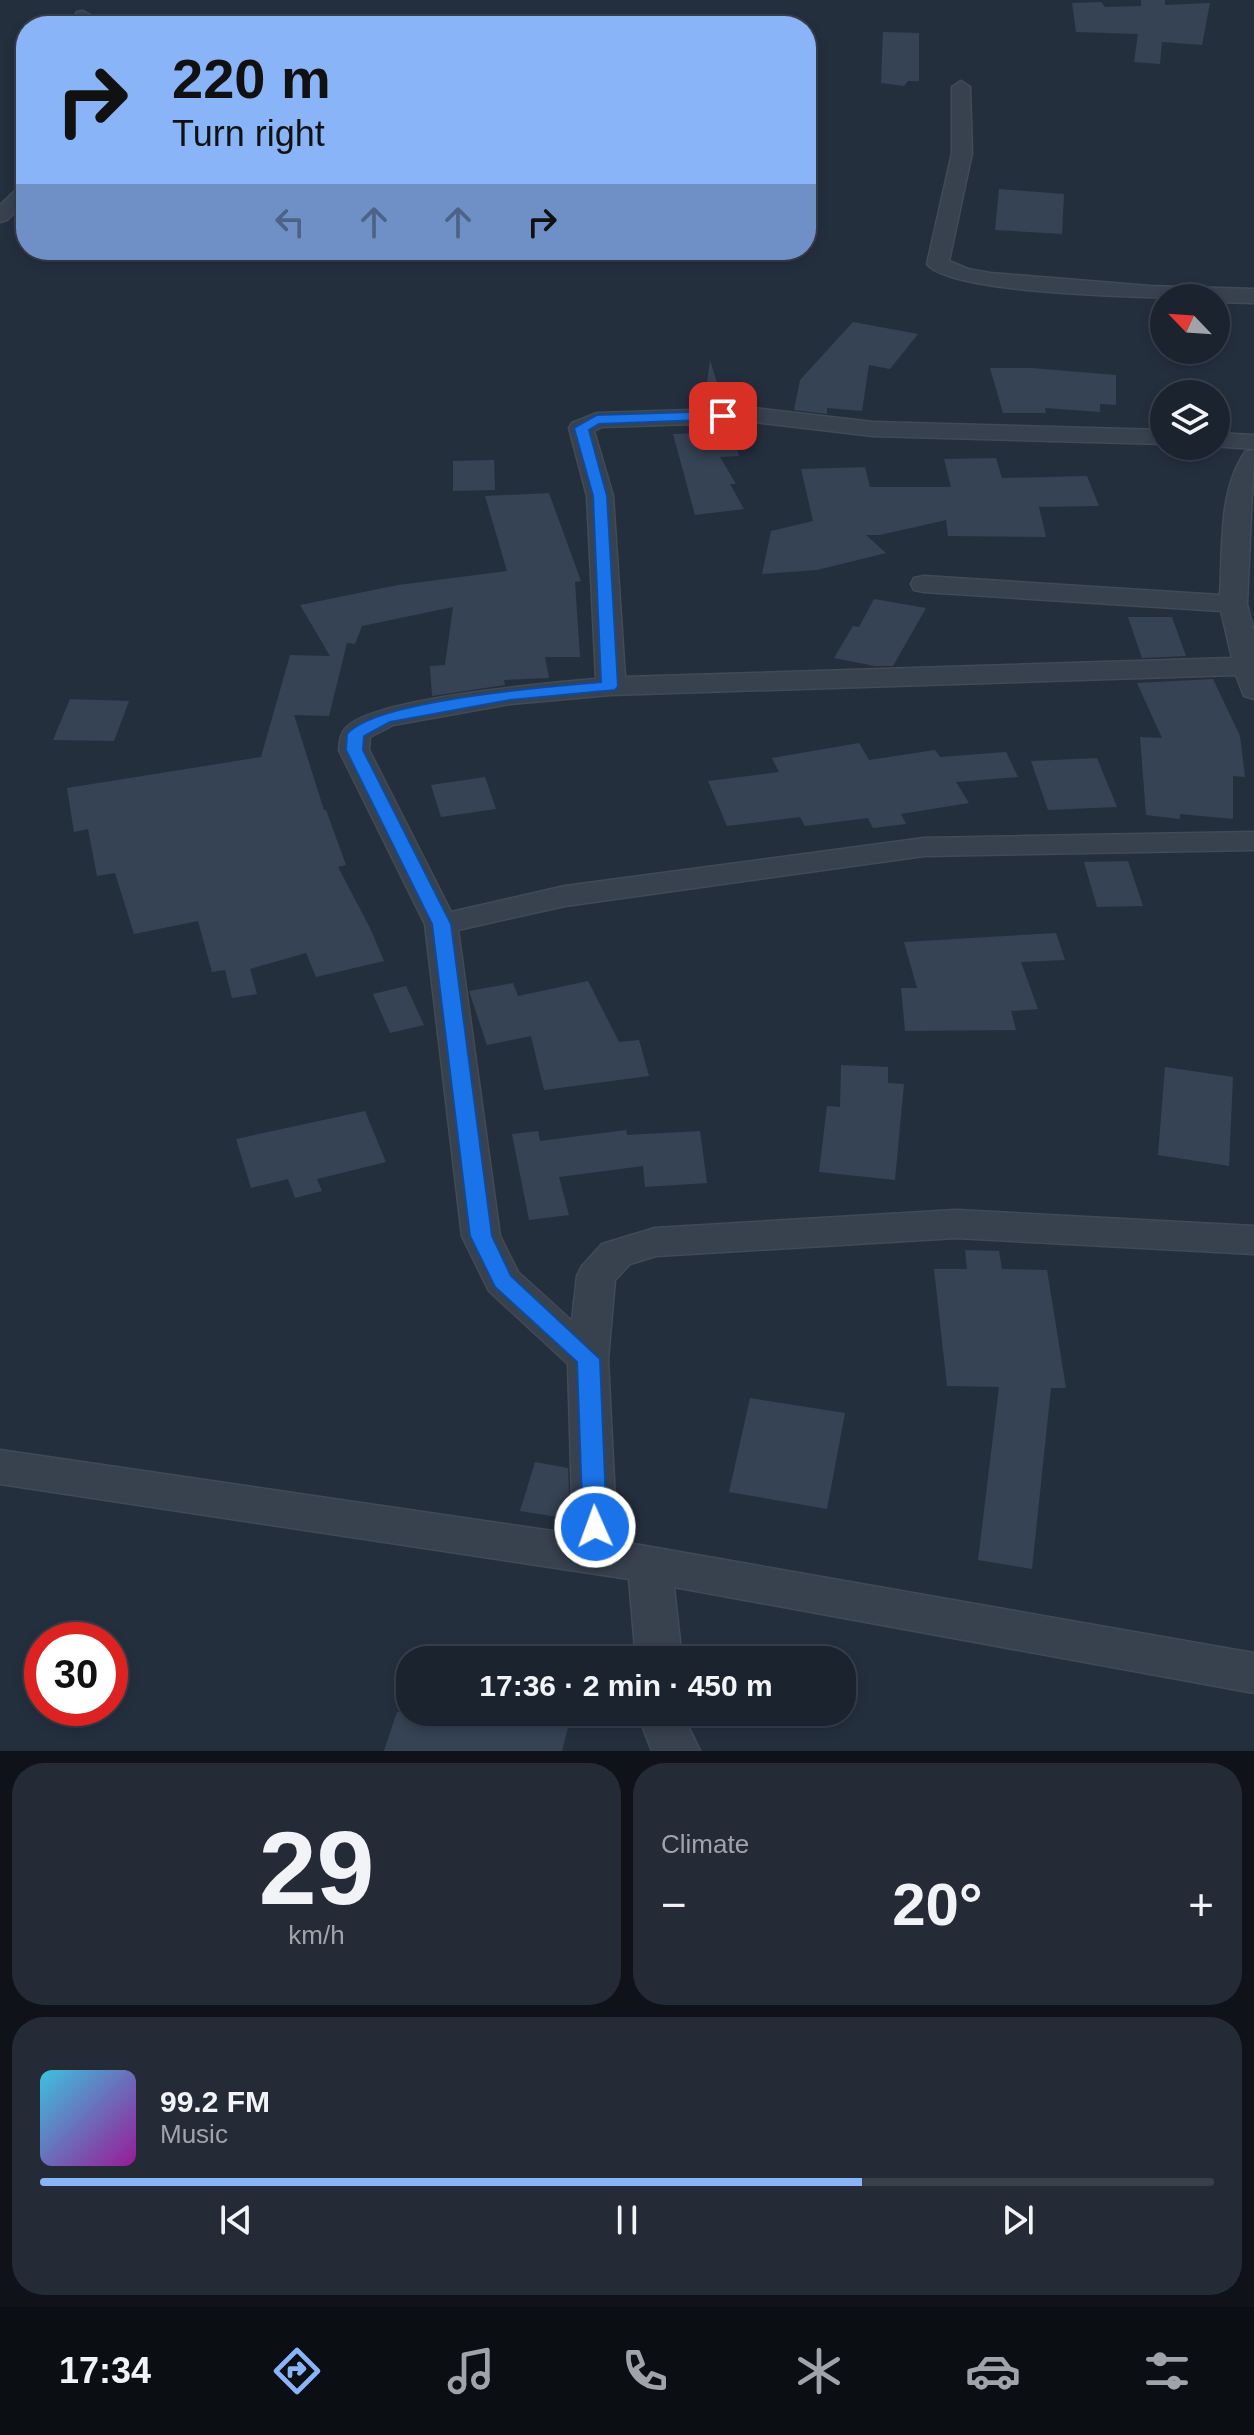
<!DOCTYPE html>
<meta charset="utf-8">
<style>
:root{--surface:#1b232e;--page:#242b36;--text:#f1f3f6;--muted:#a0a4aa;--line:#39404a;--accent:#8ab4f8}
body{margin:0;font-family:Helvetica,sans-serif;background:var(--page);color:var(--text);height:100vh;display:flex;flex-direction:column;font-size:30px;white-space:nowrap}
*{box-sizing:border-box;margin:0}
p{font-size:26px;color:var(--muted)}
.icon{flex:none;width:44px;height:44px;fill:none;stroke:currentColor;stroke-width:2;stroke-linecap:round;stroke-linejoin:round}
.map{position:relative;height:1751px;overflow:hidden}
.sheet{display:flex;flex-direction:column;gap:12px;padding:12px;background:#0f1319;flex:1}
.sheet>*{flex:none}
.banner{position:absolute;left:16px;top:16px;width:800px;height:244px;border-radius:32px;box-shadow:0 4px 12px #0003,0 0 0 2px var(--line);background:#8ab4f8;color:#111;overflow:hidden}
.needle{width:52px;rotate:295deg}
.controls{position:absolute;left:1150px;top:284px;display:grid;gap:16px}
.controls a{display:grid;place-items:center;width:80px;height:80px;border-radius:50%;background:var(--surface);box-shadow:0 4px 12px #0003,0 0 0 2px var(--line);font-size:40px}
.speed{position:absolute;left:24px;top:1622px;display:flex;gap:16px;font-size:40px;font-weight:700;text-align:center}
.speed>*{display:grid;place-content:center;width:104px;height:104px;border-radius:50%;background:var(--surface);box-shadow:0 4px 12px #0003,0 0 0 2px var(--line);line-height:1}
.speed .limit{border:12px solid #d22;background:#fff;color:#111}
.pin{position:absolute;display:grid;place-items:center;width:68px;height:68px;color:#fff;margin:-34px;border-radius:16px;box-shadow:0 4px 12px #0006}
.me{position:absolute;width:88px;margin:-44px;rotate:358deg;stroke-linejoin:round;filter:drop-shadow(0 0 6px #0008)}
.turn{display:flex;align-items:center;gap:28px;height:168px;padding:0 24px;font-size:36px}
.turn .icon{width:104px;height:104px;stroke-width:2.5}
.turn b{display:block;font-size:56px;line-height:68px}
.lanes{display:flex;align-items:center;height:76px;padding:0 24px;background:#0003;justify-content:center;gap:40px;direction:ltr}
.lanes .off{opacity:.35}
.big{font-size:60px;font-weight:600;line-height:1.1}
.sheet .tile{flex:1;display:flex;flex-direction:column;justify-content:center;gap:12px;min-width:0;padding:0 28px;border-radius:32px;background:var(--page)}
.sheet .dial{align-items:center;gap:0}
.dial b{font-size:104px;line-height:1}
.song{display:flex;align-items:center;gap:24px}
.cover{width:96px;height:96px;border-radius:12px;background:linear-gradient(135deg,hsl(190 70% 55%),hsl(300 70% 35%))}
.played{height:8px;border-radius:4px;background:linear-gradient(90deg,var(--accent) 70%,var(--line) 70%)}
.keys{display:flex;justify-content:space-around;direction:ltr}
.heat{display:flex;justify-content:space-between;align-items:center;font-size:44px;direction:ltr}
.sheet .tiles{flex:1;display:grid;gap:12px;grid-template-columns:1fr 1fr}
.tile:last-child{grid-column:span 2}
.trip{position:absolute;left:396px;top:1646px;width:460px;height:80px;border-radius:32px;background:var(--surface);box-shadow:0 4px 12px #0003,0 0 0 2px var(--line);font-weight:600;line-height:80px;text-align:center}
.dock{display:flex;height:128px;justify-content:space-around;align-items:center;background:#0b0e12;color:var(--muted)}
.dock .icon{width:56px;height:56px}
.dock .selected{color:var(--accent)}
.dock b{font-size:36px;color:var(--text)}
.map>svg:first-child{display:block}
</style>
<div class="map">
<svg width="1254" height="1751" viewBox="0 0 1254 1751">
<rect width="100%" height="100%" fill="#242f3e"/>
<g fill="#364354">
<polygon points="1141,0 1165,0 1165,5 1210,3 1202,45 1162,42 1160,64 1134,62 1138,34 1076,32 1072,3 1101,2 1105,7 1141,6"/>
<polygon points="883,32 919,33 919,81 908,81 904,86 881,83"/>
<polygon points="999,189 1064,194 1062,234 995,230"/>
<polygon points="853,322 918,334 890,369 869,365 862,411 827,408 827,414 794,410 800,380"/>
<polygon points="710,360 724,406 704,407"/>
<polygon points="990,368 1032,368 1116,375 1116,405 1100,404 1100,412 1045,408 1046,413 1003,413"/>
<polygon points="730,426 739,456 720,457 736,484 730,484 744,509 695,515 673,434 701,433 702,427"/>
<polygon points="996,458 1002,478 1087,476 1099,506 1039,507 1046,537 948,536 946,520 880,535 866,535 886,553 817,570 762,574 771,531 813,521 801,469 865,467 870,487 951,487 944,459"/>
<polygon points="494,460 495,490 453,491 453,461"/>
<polygon points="549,493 581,581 575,582 580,657 545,657 549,678 504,680 505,685 432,696 430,666 445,665 453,607 362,626 355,644 347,643 329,716 294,715 324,810 326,810 346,865 338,867 370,928 384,961 316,977 306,953 250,969 257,994 232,998 225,970 212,972 198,921 134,934 115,873 97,876 88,829 74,832 67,788 261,757 290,655 330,656 300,605 398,585 507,571 485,496"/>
<polygon points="874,599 926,608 893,666 875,666 834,658 853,626 859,627"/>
<polygon points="1128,617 1172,617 1186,656 1142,658"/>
<polygon points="1213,679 1240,736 1245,777 1233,776 1233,819 1180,814 1180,819 1146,815 1140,737 1162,738 1137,683"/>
<polygon points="70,699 129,701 114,741 53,740"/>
<polygon points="859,743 869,760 935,750 940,757 1006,752 1018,777 956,782 969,803 901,814 906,824 873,828 868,818 805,826 800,817 727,826 708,781 779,772 772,758"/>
<polygon points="1097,758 1117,807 1048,810 1031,761"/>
<polygon points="485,777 496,809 441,817 431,785"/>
<polygon points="1128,861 1143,906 1097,907 1084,862"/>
<polygon points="1056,933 1065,960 1021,962 1038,1009 1011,1011 1016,1030 905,1031 901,988 917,988 904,942"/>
<polygon points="588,981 619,1042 639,1040 649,1076 544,1090 531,1036 487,1045 469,991 513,983 518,996"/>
<polygon points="406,986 424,1025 390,1033 373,994"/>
<polygon points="841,1065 888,1067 888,1083 904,1084 895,1180 819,1172 827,1106 840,1107"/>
<polygon points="1165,1067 1233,1077 1229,1166 1158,1155"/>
<polygon points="365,1111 386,1162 317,1179 322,1191 295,1198 288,1179 251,1188 236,1139"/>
<polygon points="626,1130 627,1135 700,1131 707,1183 645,1187 643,1166 559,1177 569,1215 529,1220 512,1134 538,1131 540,1141"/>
<polygon points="965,1250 999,1251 1002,1269 1047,1270 1066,1388 1051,1388 1032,1569 978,1560 999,1387 947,1386 934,1269 967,1269"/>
<polygon points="750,1398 845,1413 827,1509 729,1492"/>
<polygon points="535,1462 568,1468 570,1519 520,1511"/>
<polygon points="397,1712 572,1712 562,1751 384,1751"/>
</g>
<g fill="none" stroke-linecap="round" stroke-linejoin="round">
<defs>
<g id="minor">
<polygon points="83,11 92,16 86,26 68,26 77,12"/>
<path d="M961 81 970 87 972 153 949 261 968 269 990 273 1150 286 1254 289V303L1216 302V298C1171 298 952 296 927 264L952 153V87Z"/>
<polygon points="26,185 26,202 7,220 0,222 0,205 19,187"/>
<path d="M754 408 873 422 1164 430V444L873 436 754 422 602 427 594 431 613 496 625 677 1232 658 1221 611 924 592 914 590 911 584 914 578 924 576 1220 595C1223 549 1218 491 1245 452L1254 450 1247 604 1254 633V699L1244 696 1236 675 610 695 510 704 393 725 370 737 369 750 451 912 565 886 924 838 1254 832V850L924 856 565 906 458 930 500 1236 518 1272 572 1321 577 1276 582 1266 602 1244 655 1228 956 1210 1254 1226V1254L956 1238 656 1256 630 1264 615 1280 608 1359 617 1541 1254 1653V1693L674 1587 682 1660H636L629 1579 0 1484V1450L573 1534 568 1364 489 1291 462 1236 425 924 339 750C340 741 340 733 347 727 375 698 550 683 596 679L587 496 569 428 572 423 597 413Z"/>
<polygon points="1216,433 1254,435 1254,449 1211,446 1216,446"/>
<polygon points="642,1712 688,1712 689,1728 700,1751 652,1751 643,1728"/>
</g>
</defs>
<use href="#minor" stroke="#414a57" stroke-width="3"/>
<use href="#minor" fill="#38414e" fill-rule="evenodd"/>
</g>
<path fill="#1a73e8" stroke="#114b97" stroke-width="2" d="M723 411 730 416 728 419 599 424 589 430 607 496 618 686 615 690 510 700 390 722 364 736 363 750 451 924 492 1236 511 1276 600 1359 607 1527 604 1534 595 1537 587 1534 583 1527 577 1362 495 1287 470 1236 432 924 346 750 347 734C375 700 552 686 601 682L593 496 574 428 597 415Z"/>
</svg>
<div class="controls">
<a><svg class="needle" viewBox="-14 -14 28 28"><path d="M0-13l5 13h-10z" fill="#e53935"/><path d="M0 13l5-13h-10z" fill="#a0a4aa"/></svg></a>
<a><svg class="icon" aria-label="layers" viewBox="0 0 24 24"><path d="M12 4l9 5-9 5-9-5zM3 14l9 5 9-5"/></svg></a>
</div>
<div class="speed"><div class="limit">30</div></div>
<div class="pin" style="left:723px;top:416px;background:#d93025"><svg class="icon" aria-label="arrive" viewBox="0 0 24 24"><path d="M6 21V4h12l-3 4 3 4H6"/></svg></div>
<svg class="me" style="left:595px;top:1527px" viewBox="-20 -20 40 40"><circle r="17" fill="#1a73e8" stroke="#fff" stroke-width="3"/><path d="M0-11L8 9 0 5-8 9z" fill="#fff"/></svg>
<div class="trip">17:36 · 2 min · 450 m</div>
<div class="banner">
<div class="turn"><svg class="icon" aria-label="right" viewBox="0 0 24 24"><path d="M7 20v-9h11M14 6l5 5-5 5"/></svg><div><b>220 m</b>Turn right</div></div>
<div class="lanes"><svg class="icon off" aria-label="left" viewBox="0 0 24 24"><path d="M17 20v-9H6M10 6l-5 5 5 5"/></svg><svg class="icon off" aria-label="ahead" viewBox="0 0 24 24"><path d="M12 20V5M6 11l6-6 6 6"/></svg><svg class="icon off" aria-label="ahead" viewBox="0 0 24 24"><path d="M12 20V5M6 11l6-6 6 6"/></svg><svg class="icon" aria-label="right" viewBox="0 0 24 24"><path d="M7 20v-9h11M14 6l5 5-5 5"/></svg></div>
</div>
</div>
<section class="sheet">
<div class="tiles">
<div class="tile dial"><b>29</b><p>km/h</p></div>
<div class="tile"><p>Climate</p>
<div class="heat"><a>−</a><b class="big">20°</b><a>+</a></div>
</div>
<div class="tile">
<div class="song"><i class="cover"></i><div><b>99.2 FM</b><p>Music</p></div></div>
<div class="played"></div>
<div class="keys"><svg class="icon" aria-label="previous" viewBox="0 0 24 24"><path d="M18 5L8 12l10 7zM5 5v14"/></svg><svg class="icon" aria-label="pause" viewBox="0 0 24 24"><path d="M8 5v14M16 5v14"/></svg><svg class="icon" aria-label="next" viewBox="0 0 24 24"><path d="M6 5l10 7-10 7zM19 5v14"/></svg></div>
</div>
</div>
</section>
<nav class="dock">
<b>17:34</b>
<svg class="icon selected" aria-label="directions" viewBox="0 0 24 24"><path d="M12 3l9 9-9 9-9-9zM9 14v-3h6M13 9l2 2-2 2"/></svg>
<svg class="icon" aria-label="music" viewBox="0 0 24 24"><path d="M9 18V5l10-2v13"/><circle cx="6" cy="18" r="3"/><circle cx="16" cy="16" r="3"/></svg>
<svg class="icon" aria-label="phone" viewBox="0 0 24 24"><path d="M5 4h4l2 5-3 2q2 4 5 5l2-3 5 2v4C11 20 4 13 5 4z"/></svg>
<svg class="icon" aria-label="climate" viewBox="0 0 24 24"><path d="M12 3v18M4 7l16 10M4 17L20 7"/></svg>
<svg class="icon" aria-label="car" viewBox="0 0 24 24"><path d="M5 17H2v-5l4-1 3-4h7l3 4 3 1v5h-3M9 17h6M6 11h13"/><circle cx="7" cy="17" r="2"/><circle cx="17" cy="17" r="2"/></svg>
<svg class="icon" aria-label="filters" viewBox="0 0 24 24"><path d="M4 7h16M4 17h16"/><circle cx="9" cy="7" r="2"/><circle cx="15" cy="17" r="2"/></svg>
</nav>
